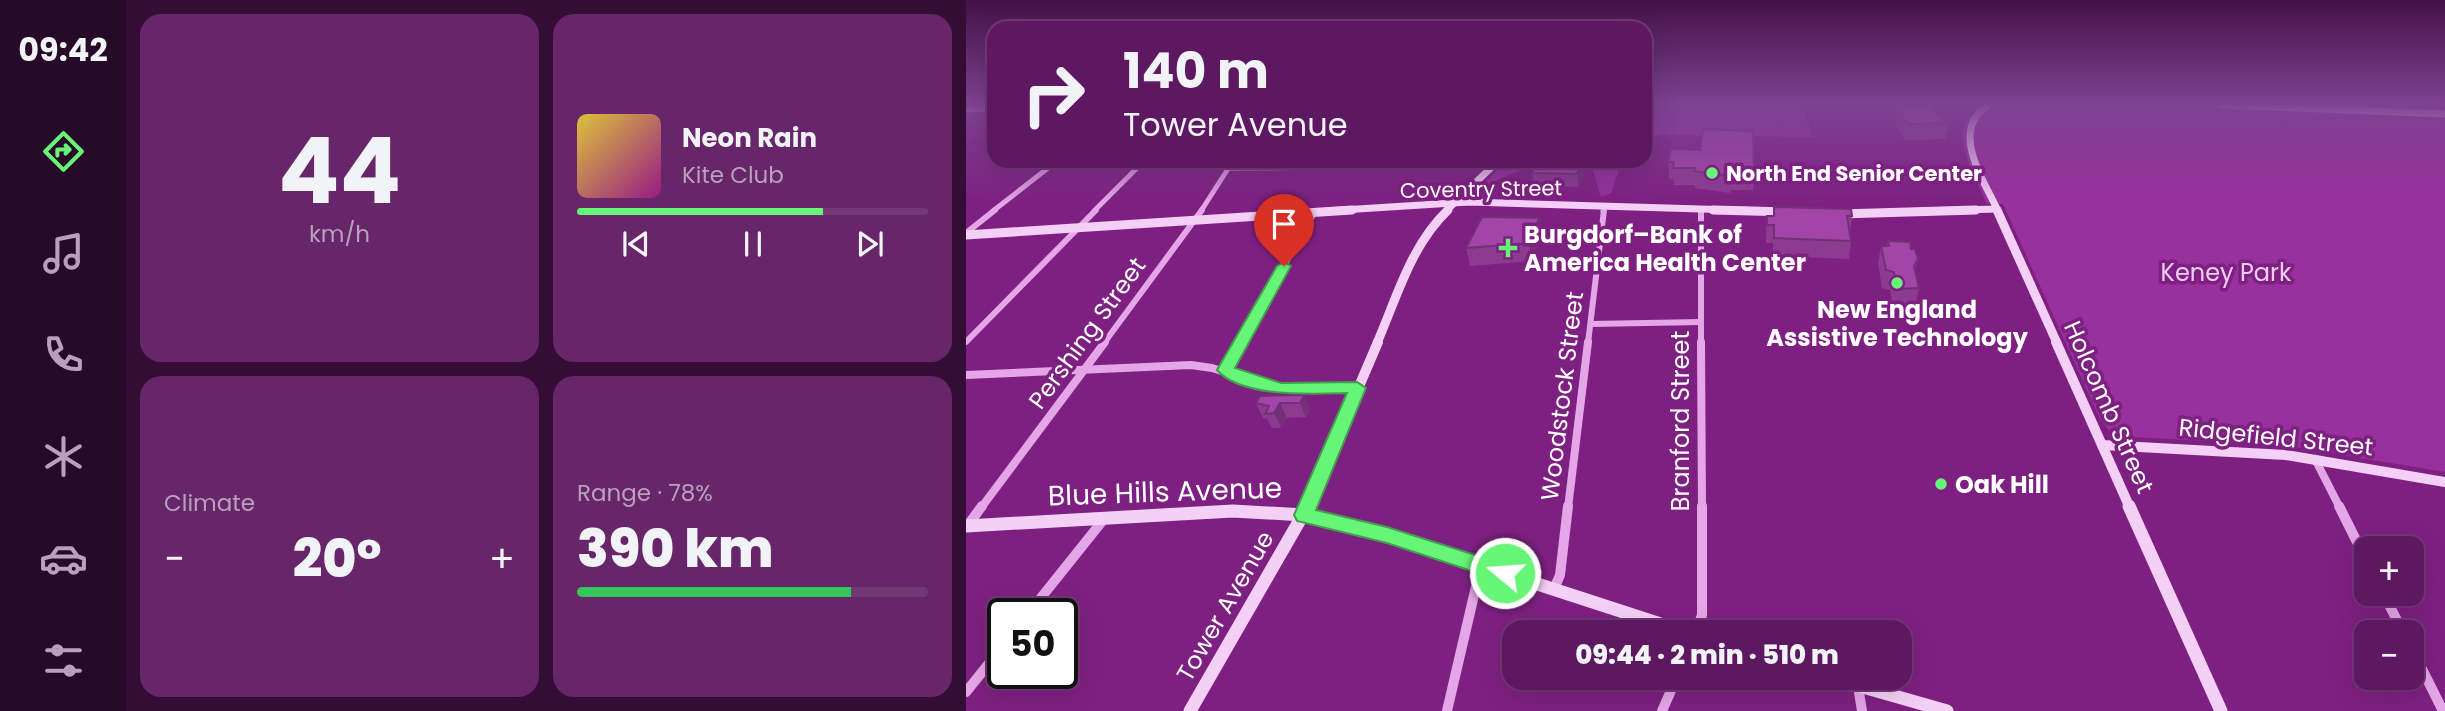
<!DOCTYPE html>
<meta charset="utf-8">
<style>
:root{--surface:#5e1861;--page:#67256a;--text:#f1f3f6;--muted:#b9a0bd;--line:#733776;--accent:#66f577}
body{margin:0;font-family:Poppins,sans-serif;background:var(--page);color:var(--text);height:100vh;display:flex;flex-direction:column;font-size:26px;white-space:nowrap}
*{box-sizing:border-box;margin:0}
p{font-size:23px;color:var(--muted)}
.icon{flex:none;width:38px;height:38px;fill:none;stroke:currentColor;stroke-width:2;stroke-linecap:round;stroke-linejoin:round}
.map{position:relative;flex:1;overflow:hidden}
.panel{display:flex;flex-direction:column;gap:14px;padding:14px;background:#340d35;width:840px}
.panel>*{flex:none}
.banner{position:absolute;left:21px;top:21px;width:665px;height:147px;border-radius:21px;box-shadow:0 7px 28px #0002,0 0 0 2px var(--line);background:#5e1861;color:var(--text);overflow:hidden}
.tools{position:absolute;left:1388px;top:536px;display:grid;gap:14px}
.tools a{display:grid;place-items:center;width:70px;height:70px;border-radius:14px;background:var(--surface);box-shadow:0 7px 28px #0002,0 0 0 2px var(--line);font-size:35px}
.speed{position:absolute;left:21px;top:598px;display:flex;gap:14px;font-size:35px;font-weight:700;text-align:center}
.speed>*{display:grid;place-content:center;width:91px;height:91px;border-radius:50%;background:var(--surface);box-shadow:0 7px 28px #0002,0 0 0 2px var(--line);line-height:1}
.speed .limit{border:4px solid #111;border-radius:10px;background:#fff;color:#111}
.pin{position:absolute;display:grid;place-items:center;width:60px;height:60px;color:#fff;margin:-72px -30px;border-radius:50% 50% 50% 0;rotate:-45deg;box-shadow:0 0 7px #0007}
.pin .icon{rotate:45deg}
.me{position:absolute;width:77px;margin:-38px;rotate:288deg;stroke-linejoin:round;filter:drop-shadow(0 0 5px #0008)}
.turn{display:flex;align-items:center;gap:24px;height:147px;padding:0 21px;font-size:32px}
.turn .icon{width:91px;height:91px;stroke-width:2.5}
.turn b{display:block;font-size:49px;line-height:60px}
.big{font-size:52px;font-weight:800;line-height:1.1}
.panel .widget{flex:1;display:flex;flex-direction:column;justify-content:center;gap:10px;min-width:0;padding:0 24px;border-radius:21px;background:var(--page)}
.panel .dial{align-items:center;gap:0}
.dial b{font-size:91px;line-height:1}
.song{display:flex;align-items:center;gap:21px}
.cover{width:84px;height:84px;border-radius:10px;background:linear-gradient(135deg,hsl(50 70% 55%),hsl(310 70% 35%))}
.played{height:7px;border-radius:4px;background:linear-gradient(90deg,var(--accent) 70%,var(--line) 70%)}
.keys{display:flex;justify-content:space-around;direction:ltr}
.heat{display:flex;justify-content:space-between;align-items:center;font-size:38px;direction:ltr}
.charge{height:10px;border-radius:5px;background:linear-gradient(90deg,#34c759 78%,var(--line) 0)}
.panel .tiles{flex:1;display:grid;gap:14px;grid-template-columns:repeat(2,1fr)}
.trip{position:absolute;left:536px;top:620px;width:410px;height:70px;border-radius:21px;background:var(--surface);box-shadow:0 7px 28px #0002,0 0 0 2px var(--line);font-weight:800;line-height:70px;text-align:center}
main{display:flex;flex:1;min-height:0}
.tab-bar{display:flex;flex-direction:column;width:126px;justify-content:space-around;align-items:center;background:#260a27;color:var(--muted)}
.tab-bar .icon{width:49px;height:49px}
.tab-bar .selected{color:var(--accent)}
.tab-bar b{font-size:32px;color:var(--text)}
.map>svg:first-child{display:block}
</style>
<main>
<nav class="tab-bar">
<b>09:42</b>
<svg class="icon selected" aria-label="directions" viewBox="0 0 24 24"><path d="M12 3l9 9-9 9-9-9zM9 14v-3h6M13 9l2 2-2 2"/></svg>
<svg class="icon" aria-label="music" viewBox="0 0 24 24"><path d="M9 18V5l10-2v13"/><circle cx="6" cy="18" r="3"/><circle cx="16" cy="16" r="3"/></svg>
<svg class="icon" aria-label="phone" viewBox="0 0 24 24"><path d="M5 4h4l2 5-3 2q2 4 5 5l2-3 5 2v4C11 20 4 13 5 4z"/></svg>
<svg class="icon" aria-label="climate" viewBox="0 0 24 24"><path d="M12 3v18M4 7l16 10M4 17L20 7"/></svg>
<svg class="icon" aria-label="car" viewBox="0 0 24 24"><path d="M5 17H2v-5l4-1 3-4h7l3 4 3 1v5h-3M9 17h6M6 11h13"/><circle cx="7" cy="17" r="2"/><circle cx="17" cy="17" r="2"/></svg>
<svg class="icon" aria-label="filters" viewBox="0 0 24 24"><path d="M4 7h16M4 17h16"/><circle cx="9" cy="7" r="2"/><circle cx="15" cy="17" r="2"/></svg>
</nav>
<section class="panel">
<div class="tiles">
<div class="widget dial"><b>44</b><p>km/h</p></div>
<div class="widget">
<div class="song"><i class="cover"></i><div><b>Neon Rain</b><p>Kite Club</p></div></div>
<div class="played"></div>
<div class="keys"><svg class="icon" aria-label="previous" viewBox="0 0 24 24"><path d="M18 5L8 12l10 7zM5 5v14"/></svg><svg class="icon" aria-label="pause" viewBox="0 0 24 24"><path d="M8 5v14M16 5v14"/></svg><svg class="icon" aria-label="next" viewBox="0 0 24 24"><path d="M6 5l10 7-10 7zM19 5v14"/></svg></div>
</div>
<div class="widget"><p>Climate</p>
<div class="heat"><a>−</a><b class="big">20°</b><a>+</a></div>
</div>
<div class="widget"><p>Range · 78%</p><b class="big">390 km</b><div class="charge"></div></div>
</div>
</section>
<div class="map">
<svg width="1479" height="711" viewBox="0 0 1479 711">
<rect width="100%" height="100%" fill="#7e2081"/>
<g fill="#98309d">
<polygon points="679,105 922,105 837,107 847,137 695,135 679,138"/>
<path d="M1014 105H1294L1479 117V472L1317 445 1147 436 1134 419 1037 204H1021C1009 175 978 127 1014 105Z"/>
<polygon points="540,161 656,161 645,193 635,197 624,161 555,170 527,182 528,188 524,196 508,195"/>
</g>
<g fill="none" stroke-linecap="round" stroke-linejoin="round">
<g stroke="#e5a6e8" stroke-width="5">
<polyline points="0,110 28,109"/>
<polyline points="263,168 385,167 421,161"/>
<polyline points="27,211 91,161"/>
<polyline points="128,211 178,161"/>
<polyline points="235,211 267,161"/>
<polyline points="637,211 638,206"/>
</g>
<g stroke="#e5a6e8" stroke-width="6">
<polyline points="735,210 735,343"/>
<polyline points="0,233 29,210"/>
<polyline points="625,324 735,322"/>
<polyline points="0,342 130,210"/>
<polyline points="138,343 236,210"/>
<polyline points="274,343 348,213"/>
<polyline points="622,343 638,210"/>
</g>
<g stroke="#e5a6e8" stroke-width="8">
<polyline points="735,342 736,508"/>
<polyline points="259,370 275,342"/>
<polyline points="0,375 225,365 246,368 315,389 391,388"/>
<polyline points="1349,459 1374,508"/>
<polyline points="15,508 139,342"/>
<polyline points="602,508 622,342"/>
</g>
<g stroke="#e5a6e8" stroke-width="10">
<polyline points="1373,506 1400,560"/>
<polyline points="2,525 16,506"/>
<polyline points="588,589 594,575 602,506"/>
<polyline points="1417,593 1437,632"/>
<polyline points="62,614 138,519"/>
<polyline points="730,632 736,615 736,506"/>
<polyline points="1446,649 1477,711"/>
<polyline points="892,686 896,711"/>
<polyline points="0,692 37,646"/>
<polyline points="481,711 515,565"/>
<polyline points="696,711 711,677"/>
</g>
<g stroke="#f5d0f6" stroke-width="7">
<path d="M1023 105C982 129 1018 180 1032 211"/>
<polyline points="1255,105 1479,114"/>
<polyline points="360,211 503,202 802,211"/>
<polyline points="480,211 532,161"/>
<polyline points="955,211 1031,209"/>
</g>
<g stroke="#f5d0f6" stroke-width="9">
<polyline points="747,210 821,212"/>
<polyline points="1031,210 1091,343"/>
<polyline points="874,214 1010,210"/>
<polyline points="0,235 386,210"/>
<path d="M411 343C431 297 445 245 482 210"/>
</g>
<g stroke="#f5d0f6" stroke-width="10">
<polyline points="1090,342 1164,508"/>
<polyline points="1136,445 1320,455 1479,482"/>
<polyline points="341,508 412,342"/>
</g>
<g stroke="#f5d0f6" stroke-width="13">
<polyline points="1163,506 1255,711"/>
<polyline points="0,526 267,511 338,515 421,535 719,632"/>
<polyline points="862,677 981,711"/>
<polyline points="224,711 342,506"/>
</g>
</g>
<g fill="#8c3b90">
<polygon points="936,105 965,105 973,117 982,123 979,139 939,140 929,122 931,106 936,106"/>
<polygon points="734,150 788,173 787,190 765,190 764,193 729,188 729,185 708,185 707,179 703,179 702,162"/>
<polygon points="615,162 617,174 612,187 568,185 566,173"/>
<polygon points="808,207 886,216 884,233 885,241 883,259 807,256 807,243 800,243 800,234 801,216 807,216"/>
<polygon points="573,218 576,236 566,261 504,266 500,248"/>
<polygon points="922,241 945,249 952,259 949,271 953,288 949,306 927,307 924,290 916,288 912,263 915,246 921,246"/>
<polygon points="338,395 344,409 340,417 321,418 315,428 306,428 301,419 297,418 290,403"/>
</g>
<g fill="#723076">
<polygon points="615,162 617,174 612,187 611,174"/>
<polygon points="573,218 576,236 566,261 563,243"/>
<polygon points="338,395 344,409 340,417 334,403"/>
<polygon points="314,403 321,418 315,428 308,413"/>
</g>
<g fill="#a345a8" stroke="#723076" stroke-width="2">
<polygon points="941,105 965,105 973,117 982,123 941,124 931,106 942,106"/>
<polygon points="737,129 787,131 788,173 765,173 765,176 728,171 729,168 707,168 708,162 702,162 705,149 734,150"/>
<polygon points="572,161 591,161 615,162 611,174 566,173"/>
<polygon points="808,207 885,209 886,216 881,216 885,241 808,238 808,225 801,225 801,216 808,216"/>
<polygon points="516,217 573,218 563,243 500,248"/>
<polygon points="922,241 944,242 945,249 949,249 952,259 948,266 953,288 931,289 928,272 920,270 915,246 923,246"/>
<polygon points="338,395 334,403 314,403 308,413 299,414 303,406 290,403 294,396"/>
</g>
<linearGradient id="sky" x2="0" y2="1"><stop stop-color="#451247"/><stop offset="0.51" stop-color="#7e4292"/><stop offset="1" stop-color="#7e4292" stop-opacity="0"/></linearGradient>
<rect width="1479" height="204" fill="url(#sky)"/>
<path fill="#66f577" stroke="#429f4d" stroke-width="2" d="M318 262 325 266 269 368 315 383 391 382 400 388 350 510 421 527 547 567 550 573 547 580 539 582 421 543 331 521 328 515 381 393C347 394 275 398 251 370L311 266Z"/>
<g fill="#66f577" stroke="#7e2081" stroke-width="2.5">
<circle cx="746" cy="173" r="7"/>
<path d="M538.5 237.5h7v7h7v7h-7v7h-7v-7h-7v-7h7z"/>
<circle cx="931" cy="283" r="7"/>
<circle cx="975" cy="484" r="7"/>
</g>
<g text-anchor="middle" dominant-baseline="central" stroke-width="7" stroke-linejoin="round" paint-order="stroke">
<g font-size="21" font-weight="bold" fill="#fff" stroke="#7e2081" text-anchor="start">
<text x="760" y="173">North End Senior Center</text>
</g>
<g font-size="21" fill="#fff" stroke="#7e2081">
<text transform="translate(515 189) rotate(-1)">Coventry Street</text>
</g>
<g font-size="24" font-weight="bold" fill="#fff" stroke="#7e2081" text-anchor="start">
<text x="558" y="234">Burgdorf–Bank of<tspan x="558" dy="28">America Health Center</tspan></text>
<text x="931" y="309" text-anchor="middle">New England<tspan x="931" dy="28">Assistive Technology</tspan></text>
<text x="989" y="484">Oak Hill</text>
</g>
<g font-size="24" fill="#f4caf6" stroke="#7e2081">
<text x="1260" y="272">Keney Park</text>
</g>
<g font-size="24" fill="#fff" stroke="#7e2081">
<text transform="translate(121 333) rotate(-54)">Pershing Street</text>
<text transform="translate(596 396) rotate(-83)">Woodstock Street</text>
<text transform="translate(1143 407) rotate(66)">Holcomb Street</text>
<text transform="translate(714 421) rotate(-90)">Branford Street</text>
<text transform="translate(1310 437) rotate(6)">Ridgefield Street</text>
<text transform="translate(259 606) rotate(-60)">Tower Avenue</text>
</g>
<g font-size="28" fill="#fff" stroke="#7e2081">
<text transform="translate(199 492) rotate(-2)">Blue Hills Avenue</text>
</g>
</g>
</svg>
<div class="tools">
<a>+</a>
<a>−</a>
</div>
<div class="speed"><div class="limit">50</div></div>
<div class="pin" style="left:318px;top:266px;background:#d93025"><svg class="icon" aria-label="arrive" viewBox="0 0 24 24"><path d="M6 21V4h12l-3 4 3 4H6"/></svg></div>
<svg class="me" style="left:539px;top:573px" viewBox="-20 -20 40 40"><circle r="17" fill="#66f577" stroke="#fff" stroke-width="3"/><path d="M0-11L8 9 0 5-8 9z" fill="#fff"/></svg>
<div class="trip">09:44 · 2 min · 510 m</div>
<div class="banner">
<div class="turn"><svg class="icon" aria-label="right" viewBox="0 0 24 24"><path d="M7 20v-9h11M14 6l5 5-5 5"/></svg><div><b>140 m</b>Tower Avenue</div></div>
</div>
</div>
</main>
